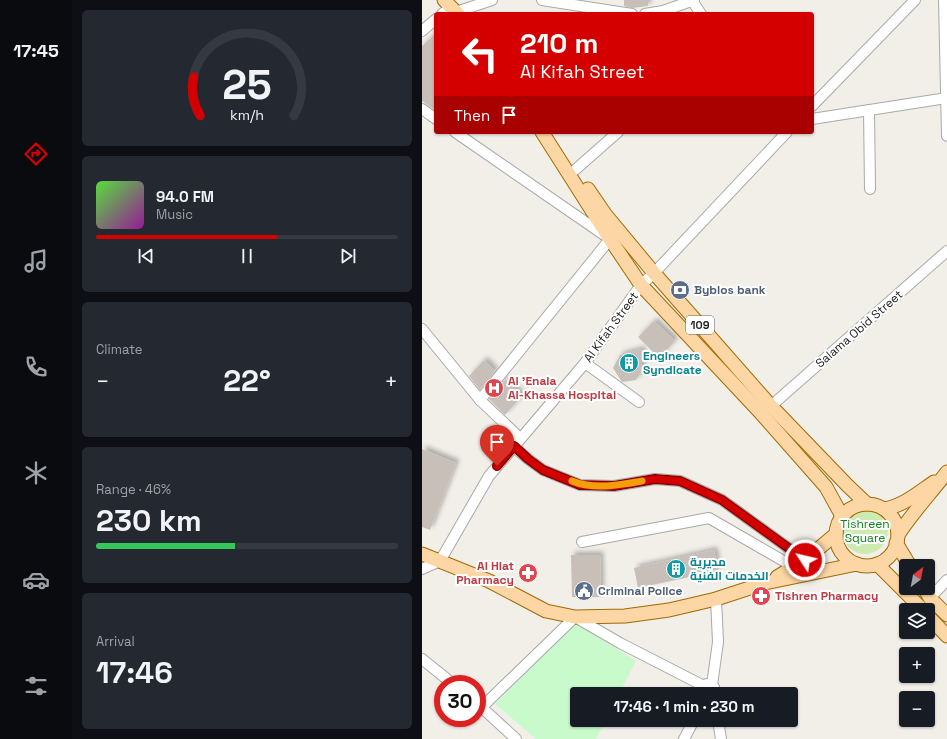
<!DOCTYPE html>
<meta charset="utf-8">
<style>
:root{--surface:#171b24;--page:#242831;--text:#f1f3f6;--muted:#9ea1a6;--line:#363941;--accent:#d40000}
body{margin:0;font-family:"Space Grotesk",Cairo,sans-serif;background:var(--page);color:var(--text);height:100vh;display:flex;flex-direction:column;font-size:15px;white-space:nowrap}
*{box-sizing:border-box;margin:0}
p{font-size:13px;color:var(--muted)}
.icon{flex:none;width:22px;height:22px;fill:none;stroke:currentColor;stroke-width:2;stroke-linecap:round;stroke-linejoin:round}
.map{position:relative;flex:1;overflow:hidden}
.panel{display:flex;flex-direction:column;gap:10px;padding:10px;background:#0d0f14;width:350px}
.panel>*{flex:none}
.top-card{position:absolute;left:12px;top:12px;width:380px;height:122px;border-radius:4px;box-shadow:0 1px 3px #0004;background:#d40000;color:#fff;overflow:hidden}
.needle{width:26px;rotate:32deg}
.buttons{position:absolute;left:477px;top:559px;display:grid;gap:8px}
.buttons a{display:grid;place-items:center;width:36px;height:36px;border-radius:4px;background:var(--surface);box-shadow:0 1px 3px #0004;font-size:20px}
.speed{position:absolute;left:12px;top:675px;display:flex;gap:8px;font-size:20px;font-weight:700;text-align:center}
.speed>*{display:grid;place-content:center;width:52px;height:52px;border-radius:50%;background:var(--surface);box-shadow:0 1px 3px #0004;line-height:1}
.speed .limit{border:6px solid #d22;background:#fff;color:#111}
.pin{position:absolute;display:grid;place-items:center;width:34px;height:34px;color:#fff;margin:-41px -17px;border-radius:50% 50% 50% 0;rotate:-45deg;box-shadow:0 0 4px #0007}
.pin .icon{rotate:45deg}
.me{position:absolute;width:44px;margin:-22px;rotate:305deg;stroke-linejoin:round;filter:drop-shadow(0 0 3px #0008)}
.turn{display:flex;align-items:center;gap:14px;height:84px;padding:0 20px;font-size:18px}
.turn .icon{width:52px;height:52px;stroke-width:2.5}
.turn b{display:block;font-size:28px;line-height:34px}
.then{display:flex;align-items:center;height:38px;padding:0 20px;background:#0003;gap:8px;font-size:15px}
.big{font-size:30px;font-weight:800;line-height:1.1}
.panel .tile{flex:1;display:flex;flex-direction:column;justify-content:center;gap:6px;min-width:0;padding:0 14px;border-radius:6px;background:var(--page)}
.panel .dial{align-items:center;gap:0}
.dial svg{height:104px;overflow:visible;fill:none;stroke:var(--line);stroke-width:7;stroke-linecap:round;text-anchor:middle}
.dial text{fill:var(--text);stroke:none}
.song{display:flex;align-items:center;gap:12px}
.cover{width:48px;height:48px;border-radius:6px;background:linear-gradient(135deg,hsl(110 70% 55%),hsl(300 70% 35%))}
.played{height:4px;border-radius:2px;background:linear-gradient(90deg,var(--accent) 60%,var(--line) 60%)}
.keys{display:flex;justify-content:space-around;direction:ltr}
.heat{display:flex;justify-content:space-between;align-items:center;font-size:22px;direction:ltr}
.charge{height:6px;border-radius:3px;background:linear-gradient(90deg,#34c759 46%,var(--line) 0)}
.trip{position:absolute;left:148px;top:687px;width:228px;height:40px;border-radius:4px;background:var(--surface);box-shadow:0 1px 3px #0004;font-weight:800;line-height:40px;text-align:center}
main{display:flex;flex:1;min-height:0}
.tab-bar{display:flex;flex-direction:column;width:72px;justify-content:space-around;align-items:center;background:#090b0e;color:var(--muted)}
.tab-bar .icon{width:28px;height:28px}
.tab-bar .current{color:var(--accent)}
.tab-bar b{font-size:18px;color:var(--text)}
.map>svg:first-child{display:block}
</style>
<main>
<nav class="tab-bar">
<b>17:45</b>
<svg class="icon current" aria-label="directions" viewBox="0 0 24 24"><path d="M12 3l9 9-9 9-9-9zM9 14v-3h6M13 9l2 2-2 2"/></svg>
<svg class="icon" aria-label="music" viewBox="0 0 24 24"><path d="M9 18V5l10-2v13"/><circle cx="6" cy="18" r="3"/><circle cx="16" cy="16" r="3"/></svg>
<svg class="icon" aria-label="phone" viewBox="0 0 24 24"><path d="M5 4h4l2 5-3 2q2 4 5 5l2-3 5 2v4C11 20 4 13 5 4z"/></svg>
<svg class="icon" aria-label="climate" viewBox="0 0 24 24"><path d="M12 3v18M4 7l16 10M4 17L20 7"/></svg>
<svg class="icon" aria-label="car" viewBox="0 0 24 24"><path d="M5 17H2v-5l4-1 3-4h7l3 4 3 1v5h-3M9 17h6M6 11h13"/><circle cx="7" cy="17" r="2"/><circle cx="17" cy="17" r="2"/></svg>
<svg class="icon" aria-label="filters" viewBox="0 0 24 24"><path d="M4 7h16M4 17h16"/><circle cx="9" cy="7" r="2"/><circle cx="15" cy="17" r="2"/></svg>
</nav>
<section class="panel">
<div class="tile dial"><svg viewBox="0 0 100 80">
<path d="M14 69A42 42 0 1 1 86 69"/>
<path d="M14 69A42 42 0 0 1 9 39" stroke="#d40000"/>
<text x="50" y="56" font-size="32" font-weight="700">25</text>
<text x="50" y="72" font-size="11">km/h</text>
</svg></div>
<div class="tile">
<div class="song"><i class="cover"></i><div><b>94.0 FM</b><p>Music</p></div></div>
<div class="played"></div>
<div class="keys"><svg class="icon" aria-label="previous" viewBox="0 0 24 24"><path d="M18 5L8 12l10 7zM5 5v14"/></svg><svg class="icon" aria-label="pause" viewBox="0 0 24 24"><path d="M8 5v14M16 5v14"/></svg><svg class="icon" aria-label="next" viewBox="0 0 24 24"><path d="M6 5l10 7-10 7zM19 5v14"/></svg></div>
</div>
<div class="tile"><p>Climate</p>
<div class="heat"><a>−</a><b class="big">22°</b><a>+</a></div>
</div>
<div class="tile"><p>Range · 46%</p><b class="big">230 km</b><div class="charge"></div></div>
<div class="tile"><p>Arrival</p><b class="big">17:46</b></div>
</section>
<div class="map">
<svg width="525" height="739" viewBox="0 0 525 739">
<defs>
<filter id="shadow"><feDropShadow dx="3.5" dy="-3.5" stdDeviation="2" flood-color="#0004"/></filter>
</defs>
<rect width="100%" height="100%" fill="#f2efe9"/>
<circle fill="#cdebb0" cx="443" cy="531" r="23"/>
<polygon fill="#c8facc" points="153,623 214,661 197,694 155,694 155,720 184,720 174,739 114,739 73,704"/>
<g fill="#c7bfb8" filter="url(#shadow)">
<polygon points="202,0 226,0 226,6 210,8 202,6"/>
<polygon points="14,33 14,111 0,101 0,46"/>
<polygon points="232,321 253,341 237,358 216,337"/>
<polygon points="220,349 220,371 214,380 200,382 191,368 198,355"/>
<polygon points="62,360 73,371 58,390 47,376"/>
<polygon points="83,380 100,396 83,415 67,399"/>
<polygon points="0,449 34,463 8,530 0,527"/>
<polygon points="292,550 296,571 216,588 212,568"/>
<polygon points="149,555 178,555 179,597 150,597"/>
</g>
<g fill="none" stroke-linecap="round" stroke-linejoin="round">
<defs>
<g id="minor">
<polyline points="120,0 210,14"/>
<polyline points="522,0 525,136"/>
<polyline points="271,2 279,14"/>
<polyline points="34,12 70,0"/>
<polyline points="20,14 29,7"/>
<polyline points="223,14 241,11 272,0"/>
<polyline points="0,31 14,19"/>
<polyline points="390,106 493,0"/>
<polyline points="0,109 14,119"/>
<polyline points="447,110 448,189"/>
<polyline points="390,119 525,98"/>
<polyline points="33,132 188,239 58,400"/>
<polyline points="153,170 196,132"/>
<polyline points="0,329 58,400 98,438"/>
<polyline points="163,363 217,402"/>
<polyline points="349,406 525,251"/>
<polyline points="92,447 106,459 121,470 158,485 192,486 233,479 258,481 300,500 383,560"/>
<polyline points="160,542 287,518 372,567"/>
<polyline points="0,569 18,561 67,476 163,363 219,285 232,273 365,132"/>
<polyline points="508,598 525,580"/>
<polyline points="0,659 31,684"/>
<polyline points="290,685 296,642 294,599"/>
<polyline points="276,694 278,686 285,684 292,687 294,694"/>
<polyline points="55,703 94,739"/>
<polyline points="60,707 153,617 198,643 280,685"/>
<polyline points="296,720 299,739"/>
<polyline points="262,739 272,720"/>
</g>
<g id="major">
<polyline points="22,0 36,14"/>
<polyline points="120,132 188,239 219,285 336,410 404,487 420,516"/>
<polyline points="166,189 183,214 232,273 349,406 426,486 445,504"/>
<circle cx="445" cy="535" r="31"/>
<path d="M462 509C481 506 496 493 512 482"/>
<path d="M476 535C490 513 509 493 525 472"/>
<polyline points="474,543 488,566"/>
<polyline points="0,554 67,581 124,611 153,617 203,616 247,610 294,599 343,583 435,564"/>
<polyline points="455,564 501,610"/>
<polyline points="355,577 383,560 414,534"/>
<polyline points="502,588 508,598 525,615"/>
<polyline points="506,616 525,636"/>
</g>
</defs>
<use href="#minor" stroke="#a9a9a9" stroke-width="12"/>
<use href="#major" stroke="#a06b00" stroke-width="15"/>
<use href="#minor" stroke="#fff" stroke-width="10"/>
<use href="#major" stroke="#fcd6a4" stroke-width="13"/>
</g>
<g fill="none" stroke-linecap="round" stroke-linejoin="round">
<defs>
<polyline id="route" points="75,466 92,446 106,459 121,470 158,485 192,486 233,479 258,481 300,500 383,560"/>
</defs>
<use href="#route" stroke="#8a0000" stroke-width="10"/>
<use href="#route" stroke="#d40000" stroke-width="7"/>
<path stroke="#f59e0b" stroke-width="7" d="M150 481C171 490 198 485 220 481"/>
</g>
<defs>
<symbol id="bank-disc" viewBox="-11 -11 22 22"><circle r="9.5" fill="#5c6f8a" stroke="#fff"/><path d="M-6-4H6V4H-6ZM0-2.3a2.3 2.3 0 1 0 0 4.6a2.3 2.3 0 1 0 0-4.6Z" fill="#fff"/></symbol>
<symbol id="building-disc" viewBox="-11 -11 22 22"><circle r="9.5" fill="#0f9aa8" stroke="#fff"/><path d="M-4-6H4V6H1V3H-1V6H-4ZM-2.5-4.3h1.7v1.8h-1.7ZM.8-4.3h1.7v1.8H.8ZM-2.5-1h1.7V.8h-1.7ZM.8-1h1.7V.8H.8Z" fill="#fff"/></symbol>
<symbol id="hospital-disc" viewBox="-11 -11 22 22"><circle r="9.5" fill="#e0444e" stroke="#fff"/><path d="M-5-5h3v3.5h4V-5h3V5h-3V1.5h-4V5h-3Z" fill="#fff"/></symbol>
<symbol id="pharmacy-disc" viewBox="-11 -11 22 22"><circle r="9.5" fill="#e0444e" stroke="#fff"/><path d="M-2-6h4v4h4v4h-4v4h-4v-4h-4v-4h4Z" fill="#fff"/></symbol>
<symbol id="civic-disc" viewBox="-11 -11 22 22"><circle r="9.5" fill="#5c6f8a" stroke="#fff"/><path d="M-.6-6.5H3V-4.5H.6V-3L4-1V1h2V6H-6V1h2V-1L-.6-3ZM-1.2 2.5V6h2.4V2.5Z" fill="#fff"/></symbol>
</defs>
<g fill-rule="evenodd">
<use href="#bank-disc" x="247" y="279" width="22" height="22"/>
<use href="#building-disc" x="196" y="352" width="22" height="22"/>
<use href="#hospital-disc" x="61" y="377" width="22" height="22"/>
<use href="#building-disc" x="243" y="558" width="22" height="22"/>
<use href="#pharmacy-disc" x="95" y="562" width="22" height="22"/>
<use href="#civic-disc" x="151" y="580" width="22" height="22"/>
<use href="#pharmacy-disc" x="328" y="585" width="22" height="22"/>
</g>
<g text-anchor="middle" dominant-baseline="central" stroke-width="4" stroke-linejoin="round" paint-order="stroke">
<rect fill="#fff" stroke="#646464" stroke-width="1" x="264" y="316" width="28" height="18" rx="3"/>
<g font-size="11" font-weight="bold" fill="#222">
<text x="278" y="325">109</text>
</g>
<g font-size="12" font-weight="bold" fill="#4e5e75" stroke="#fff" text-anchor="start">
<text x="272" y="290">Byblos bank</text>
<text x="176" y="591">Criminal Police</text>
</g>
<g font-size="12" fill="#222" stroke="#fff">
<text transform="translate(189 327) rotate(-54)">Al Kifah Street</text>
<text transform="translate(437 329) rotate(-41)">Salama Obid Street</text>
</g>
<g font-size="12" font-weight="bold" fill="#0d838f" stroke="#fff" text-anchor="start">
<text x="221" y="356">Engineers<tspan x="221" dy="14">Syndicate</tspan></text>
<text x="268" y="562">مديرية<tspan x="268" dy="14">الخدمات الفنية</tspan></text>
</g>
<g font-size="12" font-weight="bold" fill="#be3a42" stroke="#fff" text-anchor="start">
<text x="86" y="381">Al 'Enaia<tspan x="86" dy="14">Al-Khassa Hospital</tspan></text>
<text x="92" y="566" text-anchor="end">Al Hiat<tspan x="92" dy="14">Pharmacy</tspan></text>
<text x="353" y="596">Tishren Pharmacy</text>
</g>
<g font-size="12" fill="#0c8416" stroke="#fff">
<text x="443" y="524">Tishreen<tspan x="443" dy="14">Square</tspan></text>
</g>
</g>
</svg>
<div class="buttons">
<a><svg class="needle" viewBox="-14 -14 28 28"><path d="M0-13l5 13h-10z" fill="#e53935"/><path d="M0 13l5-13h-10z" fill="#9ea1a6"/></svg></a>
<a><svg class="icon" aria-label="layers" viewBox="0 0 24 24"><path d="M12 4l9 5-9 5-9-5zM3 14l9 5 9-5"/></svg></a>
<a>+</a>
<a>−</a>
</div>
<div class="speed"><div class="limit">30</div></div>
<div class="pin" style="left:75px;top:466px;background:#d93025"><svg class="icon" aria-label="arrive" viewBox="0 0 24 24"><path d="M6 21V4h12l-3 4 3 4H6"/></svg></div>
<svg class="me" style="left:383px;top:560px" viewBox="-20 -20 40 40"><circle r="17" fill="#d40000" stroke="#fff" stroke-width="3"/><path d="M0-11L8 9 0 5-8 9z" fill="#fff"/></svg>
<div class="trip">17:46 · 1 min · 230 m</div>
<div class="top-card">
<div class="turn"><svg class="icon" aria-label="left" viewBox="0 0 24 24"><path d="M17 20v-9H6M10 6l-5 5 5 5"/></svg><div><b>210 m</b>Al Kifah Street</div></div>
<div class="then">Then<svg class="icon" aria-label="arrive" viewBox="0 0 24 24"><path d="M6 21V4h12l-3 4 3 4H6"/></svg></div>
</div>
</div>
</main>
